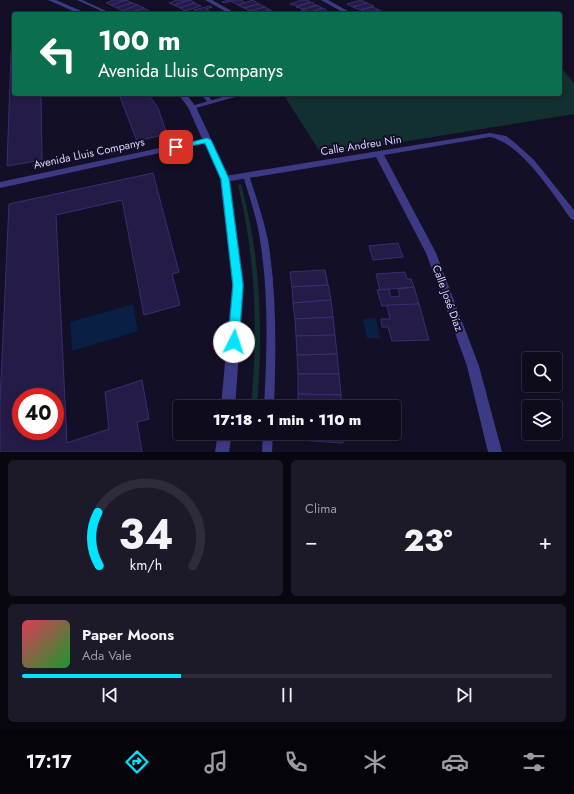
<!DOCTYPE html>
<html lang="es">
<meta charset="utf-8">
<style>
:root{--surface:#0e0b1c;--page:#1c1929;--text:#f1f3f6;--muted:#9b9ba3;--line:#2e2b3b;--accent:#00e5ff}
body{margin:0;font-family:Jost,sans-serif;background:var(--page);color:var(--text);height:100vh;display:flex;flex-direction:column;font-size:15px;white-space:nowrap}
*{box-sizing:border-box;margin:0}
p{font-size:13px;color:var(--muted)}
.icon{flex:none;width:22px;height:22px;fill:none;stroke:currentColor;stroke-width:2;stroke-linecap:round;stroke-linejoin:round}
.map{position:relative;height:452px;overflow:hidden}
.sheet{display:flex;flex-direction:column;gap:8px;padding:8px;background:#08060f;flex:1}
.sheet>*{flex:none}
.guide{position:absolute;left:12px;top:12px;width:550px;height:84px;border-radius:4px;box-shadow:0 2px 6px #0003,0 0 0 1px var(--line);background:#0b6e4f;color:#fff;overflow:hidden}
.tools{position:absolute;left:522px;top:352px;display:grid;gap:8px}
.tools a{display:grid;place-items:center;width:40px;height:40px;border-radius:4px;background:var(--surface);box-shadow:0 2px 6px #0003,0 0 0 1px var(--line);font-size:20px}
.speed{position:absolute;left:12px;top:388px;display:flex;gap:8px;font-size:20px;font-weight:700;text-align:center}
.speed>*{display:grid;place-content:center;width:52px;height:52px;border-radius:50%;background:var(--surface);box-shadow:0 2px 6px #0003,0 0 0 1px var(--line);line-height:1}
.speed .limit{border:6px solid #d22;background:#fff;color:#111}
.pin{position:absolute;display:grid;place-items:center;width:34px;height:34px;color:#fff;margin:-17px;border-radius:8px;box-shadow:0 2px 6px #0006}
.me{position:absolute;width:44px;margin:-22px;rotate:4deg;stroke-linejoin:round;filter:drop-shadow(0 0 3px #0008)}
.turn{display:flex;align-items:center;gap:14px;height:84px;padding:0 20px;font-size:18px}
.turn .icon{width:52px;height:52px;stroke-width:2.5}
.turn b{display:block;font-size:28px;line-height:34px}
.big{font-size:30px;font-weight:800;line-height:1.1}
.sheet .card{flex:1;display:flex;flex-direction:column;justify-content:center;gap:6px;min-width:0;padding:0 14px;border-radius:6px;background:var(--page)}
.sheet .dial{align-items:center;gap:0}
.dial svg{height:104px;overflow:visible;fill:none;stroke:var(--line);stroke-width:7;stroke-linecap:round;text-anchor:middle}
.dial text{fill:var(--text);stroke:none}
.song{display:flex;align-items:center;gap:12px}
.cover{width:48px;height:48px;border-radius:6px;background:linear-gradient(135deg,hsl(350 70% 55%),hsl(130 70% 35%))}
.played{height:4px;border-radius:2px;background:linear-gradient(90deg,var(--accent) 30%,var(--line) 30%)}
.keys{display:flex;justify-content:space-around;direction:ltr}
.heat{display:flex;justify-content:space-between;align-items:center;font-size:22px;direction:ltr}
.sheet .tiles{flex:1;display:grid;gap:8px;grid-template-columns:1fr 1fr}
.card:last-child{grid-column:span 2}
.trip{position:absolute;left:173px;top:400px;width:228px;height:40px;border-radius:4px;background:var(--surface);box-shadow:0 2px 6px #0003,0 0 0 1px var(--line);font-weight:800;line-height:40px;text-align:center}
.dock{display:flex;height:64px;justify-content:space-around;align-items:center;background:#06040b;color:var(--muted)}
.dock .icon{width:28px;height:28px}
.dock .on{color:var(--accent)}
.dock b{font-size:18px;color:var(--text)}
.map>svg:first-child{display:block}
</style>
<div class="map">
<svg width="574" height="452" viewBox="0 0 574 452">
<rect width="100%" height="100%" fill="#130f26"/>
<g fill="#12302f">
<polygon points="560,66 574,83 574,114 322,155 283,94 560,94"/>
<path d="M241 184C261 256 263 333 257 407H251C258 333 256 258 238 185Z"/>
</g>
<g fill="#0a1f44">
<polygon points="133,304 138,331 72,351 70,322"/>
<polygon points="376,318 380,338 367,338 363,319"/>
</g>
<g fill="#241b47" stroke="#3b2d73" fill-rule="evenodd">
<polygon points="113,0 126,0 111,5 106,3"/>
<polygon points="126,0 132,3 117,8 111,5"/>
<polygon points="177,0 190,0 174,5 169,3"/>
<polygon points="190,0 195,3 180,8 174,5"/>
<polygon points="228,0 241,0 246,3 238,5 231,1 225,3 222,2"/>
<polygon points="253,0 259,4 244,8 238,5"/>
<polygon points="301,0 308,0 310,2 298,6 290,4"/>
<polygon points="361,0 367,3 353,7 347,4"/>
<polygon points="312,2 316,5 304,9 296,7"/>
<polygon points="132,3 138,5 122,11 117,8"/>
<polygon points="195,3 201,6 185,11 180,8"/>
<polygon points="367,3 374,6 360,10 353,7"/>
<polygon points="259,4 265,7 250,11 244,8"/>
<polygon points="138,5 144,8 128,13 122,11"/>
<polygon points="318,5 322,8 310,12 301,10"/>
<polygon points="210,6 212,7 206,9 213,13 202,14 194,10"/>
<polygon points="265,7 270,10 257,14 250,11"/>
<polygon points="373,7 379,10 368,13 361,10"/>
<polygon points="144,8 149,11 140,14 128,13"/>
<polygon points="324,8 328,12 321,14 307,13"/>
<polygon points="270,10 276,13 257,14"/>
<polygon points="379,10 386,14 368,13"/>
<polygon points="11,52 14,52 14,94 41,94 42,160 7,166"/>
<polygon points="119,94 148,94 158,108 167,134 137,141"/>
<path d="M153 173 179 272 172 274 180 305 144 315 122 200 56 215 67 443 109 429 105 392 142 380 149 419 137 422 142 452H0V402L9 204ZM21 397H55V431H21Z"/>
<polygon points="398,243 403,257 373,260 369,246"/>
<polygon points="325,270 328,285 292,287 290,272"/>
<polygon points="405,272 407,279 411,279 414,287 380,290 376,274"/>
<polygon points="328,285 331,300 293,303 292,287"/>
<polygon points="414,287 419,304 382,306 377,290 389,289 391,297 400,296 398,289"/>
<polygon points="331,300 333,317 295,319 293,303"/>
<polygon points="419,304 429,340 392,341 388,327 382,327 381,319 390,319 387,305"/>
<polygon points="333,317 335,335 296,336 295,319"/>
<polygon points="335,335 337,354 297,355 296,336"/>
<polygon points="337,354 339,374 298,374 297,355"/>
<polygon points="298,374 339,374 341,395 298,394"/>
<polygon points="298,394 341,395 341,407 298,407"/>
<polygon points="297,433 343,433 343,443 297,440"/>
</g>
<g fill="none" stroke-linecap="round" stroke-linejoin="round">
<g fill="#3d3a85" fill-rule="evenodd">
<polygon points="77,0 82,0 113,14 108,14"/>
<polygon points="201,94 207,94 213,102 212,103 208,103"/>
<path d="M246 173 249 175C256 197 263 217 268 240 277 295 276 351 274 407H264C267 351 269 295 260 240 257 217 249 197 243 175Z"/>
<polygon points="263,433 273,433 272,452 262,452"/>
</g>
<g fill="#3d3a85" fill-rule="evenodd">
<polygon points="205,0 212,0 237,14 230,14"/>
<polygon points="321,0 328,0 353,14 346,14"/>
<polygon points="233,94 246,94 192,109 188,107"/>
<path d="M490 133 506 136 514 142 534 160 574 210V220L571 219C553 194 521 143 490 137L384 155 436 253 479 366 502 452H488L467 366 426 253 376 157 225 182 220 179 225 176Z"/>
<polygon points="207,138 210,138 210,142 0,188 0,182"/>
</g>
<g fill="#3d3a85" fill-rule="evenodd">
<polygon points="48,0 56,0 88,14 80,14"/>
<polygon points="178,94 186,94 196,107 230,179 244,285 235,407 221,407 232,285 220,179 188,107"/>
<polygon points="218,433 232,433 229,452 215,452"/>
</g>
</g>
<polygon fill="#00e5ff" stroke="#0095a6" points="207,138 211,140 229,179 243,285 239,342 237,346 234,347 230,346 228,342 233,285 221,179 205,143 176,149 173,147"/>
<g text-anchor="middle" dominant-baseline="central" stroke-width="4" stroke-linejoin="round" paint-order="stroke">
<g font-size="11" fill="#d9d4ff" stroke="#130f26">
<text transform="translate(361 145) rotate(-9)">Calle Andreu Nin</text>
<text transform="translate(89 153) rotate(-12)">Avenida Lluis Companys</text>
<text transform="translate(448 298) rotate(70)">Calle José Díaz</text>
</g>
</g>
</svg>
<div class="tools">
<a><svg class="icon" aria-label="search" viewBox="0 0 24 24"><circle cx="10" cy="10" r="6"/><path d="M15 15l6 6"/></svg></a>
<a><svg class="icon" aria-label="layers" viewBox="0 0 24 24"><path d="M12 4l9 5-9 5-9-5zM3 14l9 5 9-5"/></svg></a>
</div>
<div class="speed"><div class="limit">40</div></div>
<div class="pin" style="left:176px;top:147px;background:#d93025"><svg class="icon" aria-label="arrive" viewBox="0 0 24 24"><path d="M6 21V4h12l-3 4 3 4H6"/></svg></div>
<svg class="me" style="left:234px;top:342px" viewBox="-20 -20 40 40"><circle r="19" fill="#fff"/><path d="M0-13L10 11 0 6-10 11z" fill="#00e5ff"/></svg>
<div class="trip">17:18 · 1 min · 110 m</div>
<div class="guide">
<div class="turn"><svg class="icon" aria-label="left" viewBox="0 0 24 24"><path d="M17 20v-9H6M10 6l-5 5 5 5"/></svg><div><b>100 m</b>Avenida Lluis Companys</div></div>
</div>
</div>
<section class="sheet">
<div class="tiles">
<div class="card dial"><svg viewBox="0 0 100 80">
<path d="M14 69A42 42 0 1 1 86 69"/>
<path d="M14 69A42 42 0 0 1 13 28" stroke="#00e5ff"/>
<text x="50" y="56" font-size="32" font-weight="700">34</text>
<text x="50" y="72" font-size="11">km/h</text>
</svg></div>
<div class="card"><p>Clima</p>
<div class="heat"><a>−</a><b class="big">23°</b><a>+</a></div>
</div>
<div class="card">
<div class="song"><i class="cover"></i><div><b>Paper Moons</b><p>Ada Vale</p></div></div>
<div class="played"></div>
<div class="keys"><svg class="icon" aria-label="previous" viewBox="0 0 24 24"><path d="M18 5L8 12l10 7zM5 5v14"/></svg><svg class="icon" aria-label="pause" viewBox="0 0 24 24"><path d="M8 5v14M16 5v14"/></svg><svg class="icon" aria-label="next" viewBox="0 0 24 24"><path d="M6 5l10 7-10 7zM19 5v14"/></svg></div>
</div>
</div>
</section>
<nav class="dock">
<b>17:17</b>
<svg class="icon on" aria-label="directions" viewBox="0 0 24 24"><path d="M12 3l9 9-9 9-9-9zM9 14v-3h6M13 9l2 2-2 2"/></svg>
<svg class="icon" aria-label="music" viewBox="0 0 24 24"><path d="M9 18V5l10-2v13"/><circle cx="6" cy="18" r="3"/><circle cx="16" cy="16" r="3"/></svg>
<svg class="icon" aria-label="phone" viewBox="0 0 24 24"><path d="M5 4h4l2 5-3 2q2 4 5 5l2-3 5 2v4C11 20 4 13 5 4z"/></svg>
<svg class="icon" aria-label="climate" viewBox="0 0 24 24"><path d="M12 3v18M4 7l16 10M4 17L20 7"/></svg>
<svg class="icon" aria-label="car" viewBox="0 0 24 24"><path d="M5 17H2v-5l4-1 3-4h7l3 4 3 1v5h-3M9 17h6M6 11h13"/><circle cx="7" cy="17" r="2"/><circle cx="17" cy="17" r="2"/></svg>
<svg class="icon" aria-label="filters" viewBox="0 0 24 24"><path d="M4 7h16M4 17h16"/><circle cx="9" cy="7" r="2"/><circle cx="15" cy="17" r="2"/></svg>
</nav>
